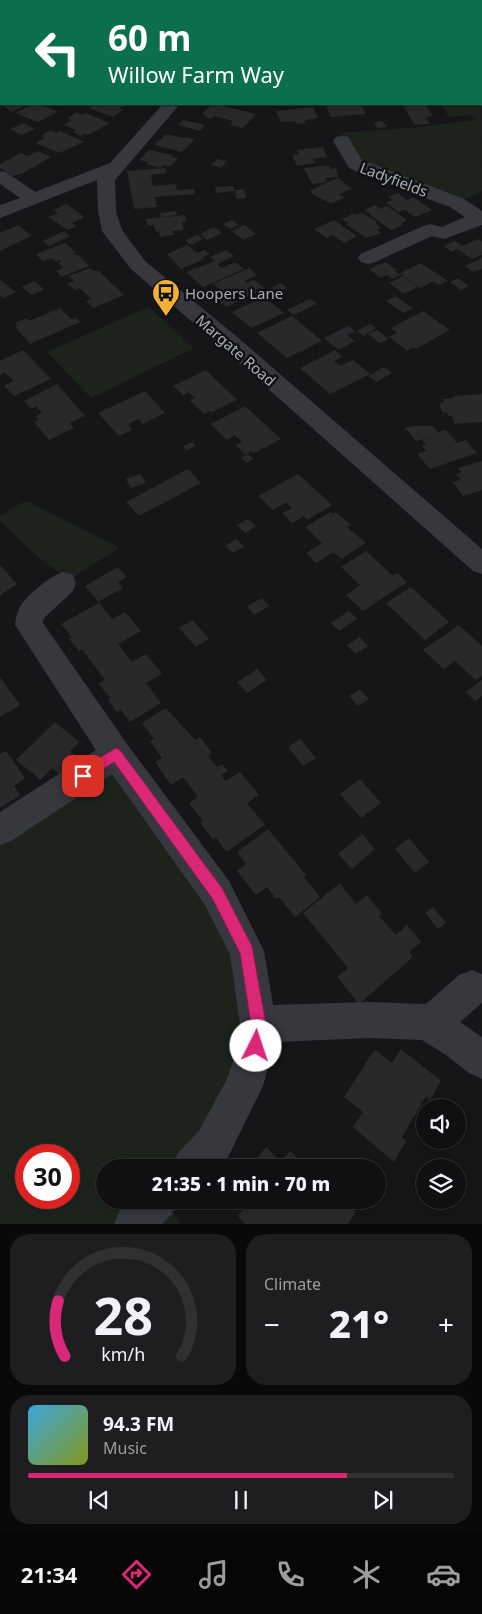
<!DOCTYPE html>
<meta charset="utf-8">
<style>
:root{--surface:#101012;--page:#1e1e20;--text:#f1f3f6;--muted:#9c9d9f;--line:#303032;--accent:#db2777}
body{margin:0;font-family:"Noto Sans",sans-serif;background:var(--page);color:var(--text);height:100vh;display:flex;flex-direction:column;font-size:19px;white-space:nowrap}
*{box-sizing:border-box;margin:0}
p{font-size:16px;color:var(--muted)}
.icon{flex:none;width:28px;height:28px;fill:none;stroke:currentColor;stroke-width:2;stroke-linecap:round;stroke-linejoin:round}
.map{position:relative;height:1224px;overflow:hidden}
.panel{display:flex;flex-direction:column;gap:10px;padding:10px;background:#09090a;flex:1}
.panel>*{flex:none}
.banner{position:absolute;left:0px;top:0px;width:482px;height:105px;box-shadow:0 2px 8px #0003,0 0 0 1px var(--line);background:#0b6e4f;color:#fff;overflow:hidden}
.buttons{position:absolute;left:416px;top:1099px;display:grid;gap:10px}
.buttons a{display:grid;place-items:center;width:50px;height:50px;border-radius:50%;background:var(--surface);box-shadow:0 2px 8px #0003,0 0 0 1px var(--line);font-size:25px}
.speed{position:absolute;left:15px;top:1144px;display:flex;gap:10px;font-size:25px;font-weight:700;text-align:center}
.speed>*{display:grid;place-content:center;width:65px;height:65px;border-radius:50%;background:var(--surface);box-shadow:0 2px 8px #0003,0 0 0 1px var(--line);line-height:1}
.speed .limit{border:8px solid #d22;background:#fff;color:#111}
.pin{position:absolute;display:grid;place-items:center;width:42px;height:42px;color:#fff;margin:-21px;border-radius:10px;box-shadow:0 2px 8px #0006}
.me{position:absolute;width:55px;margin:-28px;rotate:4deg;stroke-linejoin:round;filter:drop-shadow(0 0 4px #0008)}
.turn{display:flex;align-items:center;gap:18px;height:105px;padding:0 25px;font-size:22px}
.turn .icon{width:65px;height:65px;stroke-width:2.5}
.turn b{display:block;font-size:35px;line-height:42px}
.big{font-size:38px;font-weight:800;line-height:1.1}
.panel .card{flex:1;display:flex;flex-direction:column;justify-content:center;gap:8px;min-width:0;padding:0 18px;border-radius:20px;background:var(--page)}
.panel .dial{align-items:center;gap:0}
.dial svg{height:130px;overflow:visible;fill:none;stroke:var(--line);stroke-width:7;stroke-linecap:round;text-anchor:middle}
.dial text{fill:var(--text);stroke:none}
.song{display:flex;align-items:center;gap:15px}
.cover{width:60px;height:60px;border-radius:8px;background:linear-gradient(135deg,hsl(200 70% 55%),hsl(70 70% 35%))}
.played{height:5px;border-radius:2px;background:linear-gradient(90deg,var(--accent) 75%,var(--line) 75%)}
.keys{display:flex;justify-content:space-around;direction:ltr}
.heat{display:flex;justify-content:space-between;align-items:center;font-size:28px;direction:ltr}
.panel .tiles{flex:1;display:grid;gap:10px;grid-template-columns:1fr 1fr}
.card:last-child{grid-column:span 2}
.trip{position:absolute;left:96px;top:1159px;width:290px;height:50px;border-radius:25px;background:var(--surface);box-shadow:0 2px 8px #0003,0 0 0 1px var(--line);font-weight:800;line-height:50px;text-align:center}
.tab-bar{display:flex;height:80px;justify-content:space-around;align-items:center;background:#060607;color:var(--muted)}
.tab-bar .icon{width:35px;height:35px}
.tab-bar .on{color:var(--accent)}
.tab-bar b{font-size:22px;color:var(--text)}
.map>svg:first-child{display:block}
</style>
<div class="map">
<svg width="482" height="1224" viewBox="0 0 482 1224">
<rect width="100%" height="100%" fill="#161618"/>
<g fill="#1c231d" fill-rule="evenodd">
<polygon points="481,98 482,191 457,203 355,164 340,134 348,132 409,128 476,120 477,118 470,115 449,117 441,104 481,104"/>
<polygon points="148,307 194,348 91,398 47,352"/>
<path d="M29 502 35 505 119 548 70 579C43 564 22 542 0 521V516L21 503Z"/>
<path d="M116 754 217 893 258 1024 191 1167 105 1168V1200H165L180 1224H0V830ZM26 1155H69V1198H26Z"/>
</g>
<g fill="#29292c">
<polygon points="1,104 28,104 12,112"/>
<polygon points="34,104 40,104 58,112 38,122 15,113"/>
<polygon points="95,104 126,104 119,108 123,110 113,117 89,108"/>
<polygon points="212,104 215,104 256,114 243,128 230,125 233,121 214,116 211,119 204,117 206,115 202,114"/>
<polygon points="350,104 361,104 366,114 331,117 326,106"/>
<polygon points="425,104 433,116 426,117 430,124 415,125 403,106"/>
<polygon points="313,107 318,118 305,120 306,123 296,124 295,121 281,122 276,111"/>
<polygon points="77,112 83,115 86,113 110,123 88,135 85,134 81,136 73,132 76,130 64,125 72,120 68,118"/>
<polygon points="183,120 205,125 200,131 178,125"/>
<polygon points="383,121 387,127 377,128 374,122"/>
<polygon points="24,123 35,129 22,135 10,129"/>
<polygon points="50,130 56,133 60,131 84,142 59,153 36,143 45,138 41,136"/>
<polygon points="166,134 184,138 185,137 195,139 182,152 154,145"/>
<polygon points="323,147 327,157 313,159 315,163 297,166 292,155 299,154 297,150"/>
<polygon points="149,150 173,155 171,157 178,158 171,166 163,165 160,168 146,164 148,162 139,160"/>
<polygon points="39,151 51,157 23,173 13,176 0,168 0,164 21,153 27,156"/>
<polygon points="217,159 227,161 221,168 211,165"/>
<polygon points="329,165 331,169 336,168 338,177 325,178 327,182 312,184 304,168"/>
<polygon points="165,168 166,173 151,175 153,186 176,184 177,190 194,189 195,194 155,197 157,207 134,209 127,171"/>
<polygon points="338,178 352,189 339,194 344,198 331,204 311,193 311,190 315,188"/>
<polygon points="233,186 235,191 216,193 215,187"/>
<polygon points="244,189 246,198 237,199 235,190"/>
<polygon points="398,193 407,200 413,197 432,210 415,217 405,210 399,212 386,203 393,200 388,197"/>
<polygon points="67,204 84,217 72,223 76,227 68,230 48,217 58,213 53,210"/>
<polygon points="375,205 381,209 387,206 407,220 401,223 403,225 391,230 364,210"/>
<polygon points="176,211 177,215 161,217 160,213"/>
<polygon points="354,213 356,215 362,213 377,222 375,223 381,228 377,230 381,233 366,238 346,224 349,223 342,219"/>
<polygon points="184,215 187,220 182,223 184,230 173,231 174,235 160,237 159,232 156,232 154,225 148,226 146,219"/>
<polygon points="232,220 239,225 230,229 223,224"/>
<polygon points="334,220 357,236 344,243 333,235 327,238 314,229"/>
<polygon points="19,225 31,236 0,251 0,233"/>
<polygon points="244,225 256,234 243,240 231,231"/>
<polygon points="214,227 222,233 207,240 200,234"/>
<polygon points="64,231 70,236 49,246 43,241"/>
<polygon points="198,235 203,239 191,245 185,240"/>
<polygon points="478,239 482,241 482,255 472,259 457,249 451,252 444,246 455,241 462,246"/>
<polygon points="65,243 76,253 73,255 78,255 89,266 62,277 56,271 63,268 58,263 61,262 59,260 56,262 52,258 43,261 36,254"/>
<polygon points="187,245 197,253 204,250 209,254 202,258 204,259 181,269 167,254"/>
<polygon points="226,250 234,256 217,264 222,268 235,262 244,269 203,287 186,272 215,261 210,257"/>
<polygon points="482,258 482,269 473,272 465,266"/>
<polygon points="385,262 397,270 395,271 400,275 392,279 387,275 381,278 369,269"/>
<polygon points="421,263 448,281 439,285 433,281 420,288 400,273"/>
<polygon points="90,268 94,271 98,270 124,295 93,308 86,301 91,299 80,288 75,290 68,284 74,281 69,276"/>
<polygon points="249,268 257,275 245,281 247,283 254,280 265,289 226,307 209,292 218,288 213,284"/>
<polygon points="403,276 418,287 404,294 389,283"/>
<polygon points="458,278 469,286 461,290 450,282"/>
<polygon points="0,280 16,292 4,298 0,295"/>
<polygon points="35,281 44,290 32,295 22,287"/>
<polygon points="281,283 287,288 271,296 265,291"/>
<polygon points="395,296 413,308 404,313 386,301"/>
<polygon points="264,297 284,313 251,328 232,312"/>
<polygon points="310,299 317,304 294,315 287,310"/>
<polygon points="60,308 71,319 76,318 80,322 30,344 15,327 18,326 15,323 27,318 29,321"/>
<polygon points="423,311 450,330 416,349 414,347 407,351 389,337 397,333 391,328"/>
<polygon points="292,316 322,341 287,358 257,333"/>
<polygon points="371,324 376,328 363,336 357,331"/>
<polygon points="348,326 355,331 347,335 355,341 338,350 324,338"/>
<polygon points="377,330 389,339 380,343 368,334"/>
<polygon points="23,350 51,379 14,396 4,386 13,381 5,372 0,375 0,361"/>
<polygon points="335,350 342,357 334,361 340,366 353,360 370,374 330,394 300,368"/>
<polygon points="384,367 392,373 376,382 368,376"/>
<polygon points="206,370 237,400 212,412 210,411 204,414 190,400 195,398 189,392 183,395 173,386"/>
<polygon points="57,384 85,416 70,423 74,428 49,440 34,422 39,420 36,416 42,413 36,406 31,409 24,401"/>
<polygon points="145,391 165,413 143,424 139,419 128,424 132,430 119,436 98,413"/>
<polygon points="482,394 482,422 454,424 452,416 449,416 447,412 443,413 439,403 444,402 443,399 454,398 453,396"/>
<polygon points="245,406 281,439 254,453 252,451 245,455 236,445 242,442 235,435 227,440 211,424"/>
<polygon points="413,426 433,426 438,432 446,430 457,443 466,440 477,453 430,469 417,454 426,451 422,446 426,445 422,440 432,437 416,441 405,428"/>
<polygon points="193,442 196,446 186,450 183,446"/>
<polygon points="248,454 253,459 247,463 241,458"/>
<polygon points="482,461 482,490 463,496 453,482 461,480 456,474 461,472 458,468"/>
<polygon points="188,469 201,483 139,516 126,502"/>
<polygon points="140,474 146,483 131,488 126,479"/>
<polygon points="298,474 332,505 307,520 304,516 292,523 282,513 292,508 286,502 273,510 258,496"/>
<polygon points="330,512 333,514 336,512 351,525 347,527 366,543 341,559 333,552 316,563 306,553 322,543 305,527"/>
<polygon points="248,519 256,526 245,533 237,525"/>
<polygon points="236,539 244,547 233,553 225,546"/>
<polygon points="366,551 393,576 397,573 407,582 363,611 346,595 360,585 341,567"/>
<polygon points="0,565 17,584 0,595"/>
<polygon points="118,567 127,577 118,582 123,588 98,602 85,586"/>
<polygon points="411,587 449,622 425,640 386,603"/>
<polygon points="262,598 269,606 254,615 247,606"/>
<polygon points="99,603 112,619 125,612 141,631 118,644 132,662 146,654 162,674 146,683 161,703 130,722 121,710 117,712 108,700 110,698 99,684 105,680 82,649 79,651 69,639 72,638 61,624"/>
<polygon points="349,611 357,619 339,631 331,623"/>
<polygon points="193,620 209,639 196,647 179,628"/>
<polygon points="459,625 482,646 482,676 476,680 455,661 444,669 423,650"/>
<polygon points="360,637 368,646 355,654 347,645"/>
<polygon points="257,669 267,680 247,693 237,682"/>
<polygon points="0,677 20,705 0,717"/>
<polygon points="482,680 482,696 475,701 466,692"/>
<polygon points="360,689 369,699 358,706 349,696"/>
<polygon points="166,708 195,740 200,737 212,753 208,756 217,767 222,764 228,771 221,775 226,781 240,772 259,795 247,803 265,825 226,852 216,837 213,840 200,822 203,821 189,803 198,797 183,777 171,785 155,762 162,758 150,741 154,739 142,723"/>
<polygon points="55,722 79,742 70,751 79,758 62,776 52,768 41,780 16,760"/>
<polygon points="300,739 316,758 303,766 288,747"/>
<polygon points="6,751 25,778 14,786 20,795 0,808 0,754"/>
<polygon points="360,779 381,803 361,818 340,794"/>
<polygon points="268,829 306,875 304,877 320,897 295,917 279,897 276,899 267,887 256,895 237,871 246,864 237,852"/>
<polygon points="362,834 375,849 352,869 338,854"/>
<polygon points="409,838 429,862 415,873 395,849"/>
<polygon points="340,883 356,904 367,895 382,914 379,916 396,935 407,925 421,942 409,952 413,957 359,1004 337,977 348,968 303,913"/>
<polygon points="433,907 446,923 438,929 425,913"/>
<polygon points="375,1049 392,1063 401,1049 441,1081 430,1100 426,1096 402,1137 406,1141 394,1162 353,1127 363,1112 344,1097"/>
<polygon points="266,1147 281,1162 290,1151 307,1168 250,1168"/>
<polygon points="248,1200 345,1200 356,1212 348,1224 245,1224 238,1216 249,1202"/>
</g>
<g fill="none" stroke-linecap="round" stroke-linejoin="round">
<g fill="#37383d" fill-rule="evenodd">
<rect x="237" y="0" width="14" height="1"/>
<rect x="481" y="72" width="1" height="10"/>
<polygon points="163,104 180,104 115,180 116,211 122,230 145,261 236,336 482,549 482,574 473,571 220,346 131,269 102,231 98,211 97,180 0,218 0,205 20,198 0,184 0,171 6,172 35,192 110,163"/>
<polygon points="342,136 348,137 362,160 464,199 482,211 482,225 444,239 432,236 375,262 368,264 361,262 358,258 361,254 423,226 430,224 442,227 465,217 450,207 384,183 349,168 333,141 336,137"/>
<path d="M63 572 73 575 76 583 73 591 44 618 43 623 127 744 229 881 264 951 273 1005 369 1002 426 1004 459 975 472 970 482 974V1003L460 1022 482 1037V1079L469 1073 446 1055 422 1040 369 1038 275 1042 263 1086 227 1159 218 1168H172L177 1154 199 1131 227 1079 238 1046 240 1024 230 954 205 905 112 774 11 841 0 845V812L96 750 15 625C16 618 17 611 21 605 29 594 50 576 63 572Z"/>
<polygon points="130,1200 178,1200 172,1214 162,1224 114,1224 120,1210"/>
</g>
</g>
<polygon fill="#db2777" stroke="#8e194d" points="116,748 120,750 222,888 252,946 266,1024 261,1051 256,1053 250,1051 248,1046 251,1024 240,953 212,898 114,762 87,780 83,781 78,780 76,776 78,771"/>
<defs>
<symbol id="bus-pin" viewBox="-11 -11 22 30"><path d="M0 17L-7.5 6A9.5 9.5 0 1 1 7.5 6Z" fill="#f2b134" stroke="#111113"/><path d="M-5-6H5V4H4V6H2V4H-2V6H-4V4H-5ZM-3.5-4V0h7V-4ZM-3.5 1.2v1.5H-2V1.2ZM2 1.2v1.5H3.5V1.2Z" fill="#111"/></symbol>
</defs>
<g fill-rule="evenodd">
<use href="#bus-pin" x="150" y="277" width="32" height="43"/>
</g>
<g text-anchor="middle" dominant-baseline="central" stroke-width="5" stroke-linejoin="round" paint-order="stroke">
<g font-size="15" fill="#a8adb8" stroke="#111113">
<text transform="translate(394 179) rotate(21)">Ladyfields</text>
<text transform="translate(236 350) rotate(41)">Margate Road</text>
</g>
<g font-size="15" fill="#a8adb8" stroke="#111113" text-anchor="start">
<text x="185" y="293">Hoopers Lane</text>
</g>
</g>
</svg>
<div class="buttons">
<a><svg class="icon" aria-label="sound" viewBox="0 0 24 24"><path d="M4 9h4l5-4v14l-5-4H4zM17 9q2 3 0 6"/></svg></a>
<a><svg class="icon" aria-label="layers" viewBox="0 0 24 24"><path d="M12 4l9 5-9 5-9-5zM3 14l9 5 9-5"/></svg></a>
</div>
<div class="speed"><div class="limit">30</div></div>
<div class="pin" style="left:83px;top:776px;background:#d93025"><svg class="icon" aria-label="arrive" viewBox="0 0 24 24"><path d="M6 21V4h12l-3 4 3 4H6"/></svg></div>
<svg class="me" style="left:256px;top:1046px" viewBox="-20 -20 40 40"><circle r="19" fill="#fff"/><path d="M0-13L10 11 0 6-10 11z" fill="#db2777"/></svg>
<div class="trip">21:35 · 1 min · 70 m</div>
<div class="banner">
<div class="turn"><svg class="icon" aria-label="left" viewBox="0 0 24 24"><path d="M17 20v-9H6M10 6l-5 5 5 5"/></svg><div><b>60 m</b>Willow Farm Way</div></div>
</div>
</div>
<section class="panel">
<div class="tiles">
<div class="card dial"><svg viewBox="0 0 100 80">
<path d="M14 69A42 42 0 1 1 86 69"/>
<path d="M14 69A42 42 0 0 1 10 35" stroke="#db2777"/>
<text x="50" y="56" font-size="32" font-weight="700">28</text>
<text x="50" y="72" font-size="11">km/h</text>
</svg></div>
<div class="card"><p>Climate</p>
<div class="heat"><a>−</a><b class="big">21°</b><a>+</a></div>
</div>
<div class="card">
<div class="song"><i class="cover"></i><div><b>94.3 FM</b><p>Music</p></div></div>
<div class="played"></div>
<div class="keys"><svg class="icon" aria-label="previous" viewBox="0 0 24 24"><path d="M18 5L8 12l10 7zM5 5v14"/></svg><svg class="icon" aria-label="pause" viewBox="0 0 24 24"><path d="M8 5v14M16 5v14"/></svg><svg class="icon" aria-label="next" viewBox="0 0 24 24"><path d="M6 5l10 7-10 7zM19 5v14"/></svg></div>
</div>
</div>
</section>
<nav class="tab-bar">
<b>21:34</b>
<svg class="icon on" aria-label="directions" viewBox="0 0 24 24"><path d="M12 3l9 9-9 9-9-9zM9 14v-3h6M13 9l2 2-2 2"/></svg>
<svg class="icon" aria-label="music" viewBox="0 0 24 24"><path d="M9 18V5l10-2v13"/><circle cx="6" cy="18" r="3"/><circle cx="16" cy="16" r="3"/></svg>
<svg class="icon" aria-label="phone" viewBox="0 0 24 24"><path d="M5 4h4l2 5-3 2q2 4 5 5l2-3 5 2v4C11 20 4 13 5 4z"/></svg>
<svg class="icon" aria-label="climate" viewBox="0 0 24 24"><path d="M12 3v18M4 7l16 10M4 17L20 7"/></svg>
<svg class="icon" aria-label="car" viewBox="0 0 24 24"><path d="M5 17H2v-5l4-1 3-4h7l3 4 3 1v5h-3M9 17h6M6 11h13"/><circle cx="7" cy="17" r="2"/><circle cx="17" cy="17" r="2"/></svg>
</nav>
